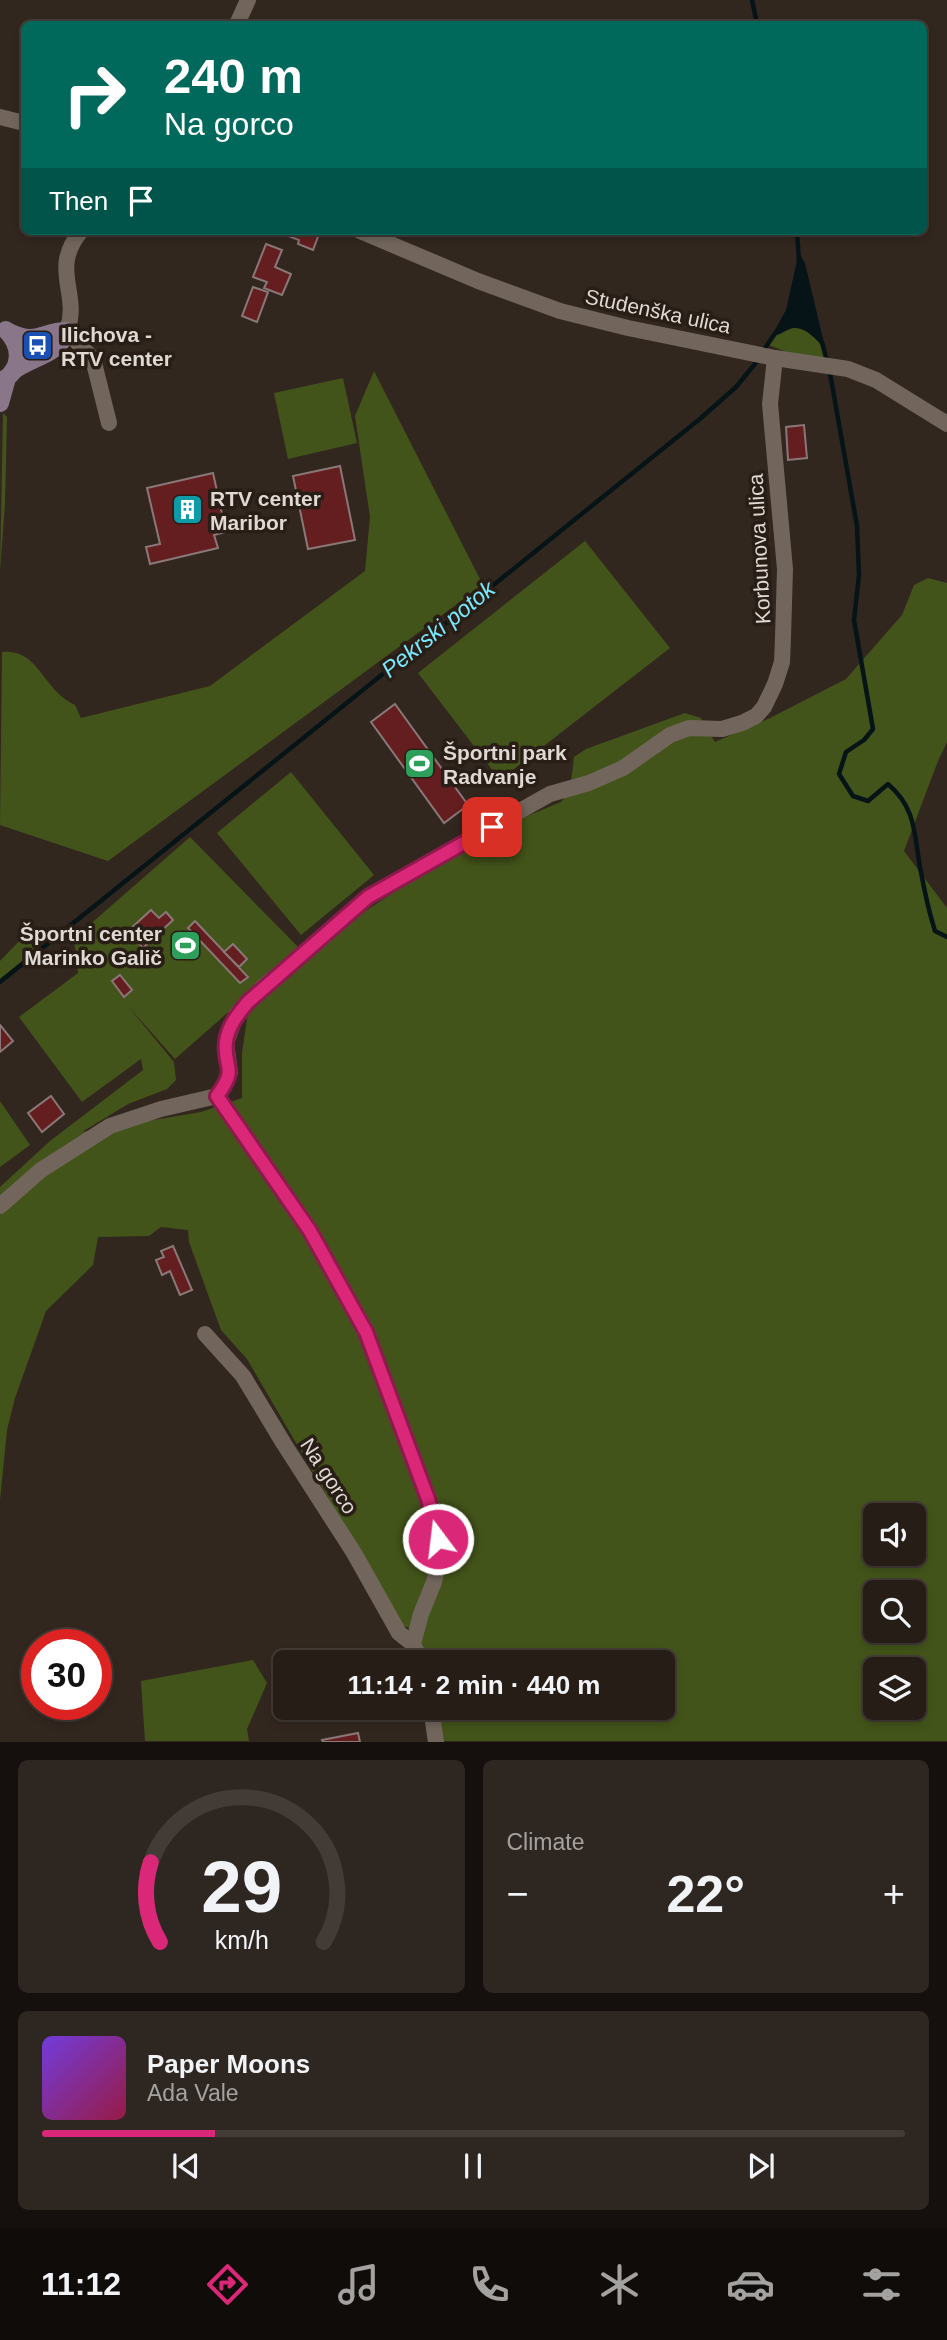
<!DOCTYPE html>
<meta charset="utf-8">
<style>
:root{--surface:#261d17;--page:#2e2620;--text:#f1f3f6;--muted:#a4a2a1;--line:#423b36;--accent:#db2777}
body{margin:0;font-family:Arial,sans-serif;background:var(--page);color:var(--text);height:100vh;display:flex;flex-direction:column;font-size:26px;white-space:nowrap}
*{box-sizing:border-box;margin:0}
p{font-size:23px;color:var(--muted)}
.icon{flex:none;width:38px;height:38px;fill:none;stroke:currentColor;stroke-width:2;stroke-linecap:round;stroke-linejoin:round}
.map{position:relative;height:1742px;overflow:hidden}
.details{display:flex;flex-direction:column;gap:18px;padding:18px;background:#15100d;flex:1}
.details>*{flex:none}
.hud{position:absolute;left:21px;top:21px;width:906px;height:214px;border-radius:10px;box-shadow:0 4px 10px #0003,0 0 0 2px var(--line);background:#00695c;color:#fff;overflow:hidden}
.buttons{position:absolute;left:863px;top:1503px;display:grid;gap:14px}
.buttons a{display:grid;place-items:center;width:63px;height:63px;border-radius:10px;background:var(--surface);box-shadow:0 4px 10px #0003,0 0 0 2px var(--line);font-size:35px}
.speed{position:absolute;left:21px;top:1629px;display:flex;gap:14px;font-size:35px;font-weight:700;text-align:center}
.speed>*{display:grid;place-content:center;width:91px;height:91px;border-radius:50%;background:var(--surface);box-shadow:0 4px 10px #0003,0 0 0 2px var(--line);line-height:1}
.speed .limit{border:10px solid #d22;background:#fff;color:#111}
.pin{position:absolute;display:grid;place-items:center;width:60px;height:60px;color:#fff;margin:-30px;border-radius:14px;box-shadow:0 4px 10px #0006}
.me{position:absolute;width:77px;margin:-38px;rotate:345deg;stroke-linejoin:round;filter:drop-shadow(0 0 5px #0008)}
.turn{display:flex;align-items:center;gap:24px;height:147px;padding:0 28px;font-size:32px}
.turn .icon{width:91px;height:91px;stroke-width:2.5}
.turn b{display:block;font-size:49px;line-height:60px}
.then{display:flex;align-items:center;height:66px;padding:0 28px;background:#0003;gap:14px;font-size:26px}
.big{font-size:52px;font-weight:700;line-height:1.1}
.details .widget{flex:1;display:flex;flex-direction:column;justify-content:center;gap:10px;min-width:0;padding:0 24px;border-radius:10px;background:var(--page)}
.details .dial{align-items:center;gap:0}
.dial svg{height:182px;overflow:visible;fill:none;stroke:var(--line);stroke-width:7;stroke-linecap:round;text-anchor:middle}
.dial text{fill:var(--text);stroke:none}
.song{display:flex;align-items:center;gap:21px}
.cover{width:84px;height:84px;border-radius:10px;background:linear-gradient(135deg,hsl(260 70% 55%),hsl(340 70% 35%))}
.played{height:7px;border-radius:4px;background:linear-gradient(90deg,var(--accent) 20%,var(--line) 20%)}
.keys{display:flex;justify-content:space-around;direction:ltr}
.heat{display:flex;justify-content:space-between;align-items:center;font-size:38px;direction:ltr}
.details .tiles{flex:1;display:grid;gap:18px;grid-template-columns:1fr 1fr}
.widget:last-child{grid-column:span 2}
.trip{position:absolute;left:273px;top:1650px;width:402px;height:70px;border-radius:10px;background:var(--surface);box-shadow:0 4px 10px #0003,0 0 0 2px var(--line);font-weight:700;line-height:70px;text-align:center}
.tab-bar{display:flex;height:112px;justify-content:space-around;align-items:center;background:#0f0c09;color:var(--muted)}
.tab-bar .icon{width:49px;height:49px}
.tab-bar .selected{color:var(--accent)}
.tab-bar b{font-size:32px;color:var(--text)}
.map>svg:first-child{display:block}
</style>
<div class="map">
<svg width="947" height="1742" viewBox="0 0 947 1742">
<rect width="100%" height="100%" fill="#32271f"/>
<g fill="#43541a" fill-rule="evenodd">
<path d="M793 328C812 329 823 344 826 362L796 356 769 345 774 336Z"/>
<path d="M374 371 483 585 108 861 0 825 2 652C39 648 42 690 75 705L81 718 210 686 365 571 370 517 355 416Z"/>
<polygon points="343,378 357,443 288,459 274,393"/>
<polygon points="3,413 7,417 5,503 0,572"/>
<polygon points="585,541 670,648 500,780 418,673"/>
<path d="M928 578 947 583V742L938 761 904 851 947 908V1741H442L436 1708H663V1662H428L419 1636 453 1553 442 1511 425 1586 410 1628 403 1626 247 1359 221 1330 189 1242 188 1230 161 1227 149 1236 98 1237 93 1265 46 1311 15 1398 7 1430 0 1500V1187L50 1141 143 1070 141 1059 82 1102 19 1017 78 973 75 946 71 941 190 837 300 949 175 1059 127 1005 174 1062 176 1080 167 1089 128 1104 82 1132 201 1112 242 1098V1053L248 1012 263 995 364 912 406 884 503 826 561 802 570 791 574 757 586 749 685 713 701 718 715 742 770 718 846 679 902 615 914 585ZM875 1516H914V1554H875ZM875 1592H914V1631H875ZM875 1670H914V1708H875Z"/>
<polygon points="291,772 374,875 301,935 217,833"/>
<polygon points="26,934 37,949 0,979 0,961"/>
<polygon points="0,1101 30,1145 0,1167"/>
<polygon points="253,1660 267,1683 247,1729 249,1741 145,1741 141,1681"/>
</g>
<path fill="#071417" d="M798 256H801L805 263 825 347C815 340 804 323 789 329 782 332 780 336 772 335L786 310Z"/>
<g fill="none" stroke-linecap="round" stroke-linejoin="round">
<g stroke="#071417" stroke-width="4.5">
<polyline points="752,0 757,24"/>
<polyline points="797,231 799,261"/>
<path d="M822 342 830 373 857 526 859 575 854 620 873 729 864 740 846 752 839 774 853 796 868 801 888 784C916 808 914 833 920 867 924 889 928 909 935 931L947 937"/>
<polyline points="763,351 776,332"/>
<polyline points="0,982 701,418 736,387 759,359"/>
</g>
</g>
<g fill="#641e20" stroke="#897877" stroke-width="2">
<polygon points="284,231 314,231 319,234 313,250 298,244 299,240 283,234"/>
<polygon points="266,244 282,250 275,267 291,274 282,295 264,288 267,282 253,277"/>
<polygon points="253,287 268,292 257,322 242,316"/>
<polygon points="804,425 807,458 788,460 786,427"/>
<polygon points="340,466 355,540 308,549 293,476"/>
<polygon points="213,473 226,532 214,535 218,548 150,564 146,547 160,544 147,488"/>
<polygon points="395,704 468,805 444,823 371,722"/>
<polygon points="151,910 159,918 166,912 173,920 143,948 128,931"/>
<polygon points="195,921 248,977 240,983 188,928"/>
<polygon points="233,944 247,959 239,967 224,952"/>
<polygon points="120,975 132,990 124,997 112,981"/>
<polygon points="0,1025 13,1041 0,1052"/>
<polygon points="51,1096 64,1114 42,1132 28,1113"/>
<polygon points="173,1246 192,1290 180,1295 170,1271 162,1275 156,1260 164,1257 161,1251"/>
<polygon points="358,1733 360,1742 323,1742 322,1740"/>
</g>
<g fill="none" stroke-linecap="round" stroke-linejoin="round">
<g stroke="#72665c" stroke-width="16">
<polyline points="237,24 248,0"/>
<polyline points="0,117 24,123"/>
<path d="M81 231C49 270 81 293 67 331L93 359 109 423"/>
<polyline points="360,231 478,281 560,311 628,328 775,358 848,369 876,380 947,424"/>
<polyline points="217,1096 310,1231 366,1332 428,1499 438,1539 439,1561 434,1582 421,1614 413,1644 422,1662"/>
<polyline points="0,1206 41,1170 110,1126 161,1109 217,1096 225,1085 230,1072 226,1043 236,1015 264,986 318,942 367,897 550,794 589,783 623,768 670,735 689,728 722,729 742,723 756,716 764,707 775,684 782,662 783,638 785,569 770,404 775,358"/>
<polyline points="205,1334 243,1376 284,1444 354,1553 399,1633 413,1644"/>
<polyline points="431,1708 436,1742"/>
</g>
<g stroke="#8a7689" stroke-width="18">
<path d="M9 332C38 346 41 331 67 331 58 356 33 356 13 371"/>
<path d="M0 382C22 371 23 347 6 330"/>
<polyline points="0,403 7,378"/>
</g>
</g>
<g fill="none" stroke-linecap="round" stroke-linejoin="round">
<defs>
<path id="route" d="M438 1539 428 1499 366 1332 310 1231 217 1096C239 1066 223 1069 226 1042 228 1026 238 1014 248 1002L368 897 492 827"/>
</defs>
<use href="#route" stroke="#8e194d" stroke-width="18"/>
<use href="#route" stroke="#db2777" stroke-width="12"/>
</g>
<defs>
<symbol id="bus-square" viewBox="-11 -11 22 22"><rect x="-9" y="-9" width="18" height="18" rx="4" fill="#1a4fb4" stroke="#281e16"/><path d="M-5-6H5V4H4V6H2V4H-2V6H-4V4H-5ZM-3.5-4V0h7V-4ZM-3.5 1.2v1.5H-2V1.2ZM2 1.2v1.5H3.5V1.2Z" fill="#fff"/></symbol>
<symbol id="building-square" viewBox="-11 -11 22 22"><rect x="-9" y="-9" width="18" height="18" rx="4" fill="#0f9aa8" stroke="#281e16"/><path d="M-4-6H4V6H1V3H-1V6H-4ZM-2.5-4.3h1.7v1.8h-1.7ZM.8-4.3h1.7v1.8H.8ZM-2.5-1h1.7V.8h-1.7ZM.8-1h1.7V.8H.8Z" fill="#fff"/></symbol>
<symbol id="stadium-square" viewBox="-11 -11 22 22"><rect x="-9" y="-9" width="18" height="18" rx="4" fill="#2e9e5b" stroke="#281e16"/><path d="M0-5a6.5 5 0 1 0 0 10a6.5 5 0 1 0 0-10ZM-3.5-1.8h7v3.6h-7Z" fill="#fff"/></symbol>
</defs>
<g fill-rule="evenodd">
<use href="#bus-square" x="20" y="328" width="35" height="35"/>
<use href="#building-square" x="170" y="492" width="35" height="35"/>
<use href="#stadium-square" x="402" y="746" width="35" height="35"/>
<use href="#stadium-square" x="168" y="928" width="35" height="35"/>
</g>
<g text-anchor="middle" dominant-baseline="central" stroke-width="7" stroke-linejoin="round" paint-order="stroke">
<g font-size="21" fill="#dfd8d3" stroke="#281e16">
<text transform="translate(658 311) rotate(12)">Studenška ulica</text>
<text transform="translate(759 549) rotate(-93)">Korbunova ulica</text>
<text transform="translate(329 1476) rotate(57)">Na gorco</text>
</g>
<g font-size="21" font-weight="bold" fill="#dfd8d3" stroke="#281e16" text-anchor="start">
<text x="61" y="334">Ilichova -<tspan x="61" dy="24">RTV center</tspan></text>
<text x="210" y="498">RTV center<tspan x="210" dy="24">Maribor</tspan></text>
<text x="443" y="752">Športni park<tspan x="443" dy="24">Radvanje</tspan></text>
<text x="162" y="933" text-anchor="end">Športni center<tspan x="162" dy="24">Marinko Galič</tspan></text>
</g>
<g font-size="23" font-style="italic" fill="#7ae8fe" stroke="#281e16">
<text transform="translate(438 629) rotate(-39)">Pekrski potok</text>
</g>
</g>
</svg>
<div class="buttons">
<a><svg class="icon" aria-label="sound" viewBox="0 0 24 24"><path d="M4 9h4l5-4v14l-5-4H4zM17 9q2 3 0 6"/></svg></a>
<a><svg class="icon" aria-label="search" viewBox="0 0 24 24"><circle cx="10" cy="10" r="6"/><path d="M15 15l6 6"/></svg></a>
<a><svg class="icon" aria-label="layers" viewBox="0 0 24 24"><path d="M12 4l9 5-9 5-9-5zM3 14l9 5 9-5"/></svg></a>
</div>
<div class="speed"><div class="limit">30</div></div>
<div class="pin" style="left:492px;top:827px;background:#d93025"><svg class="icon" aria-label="arrive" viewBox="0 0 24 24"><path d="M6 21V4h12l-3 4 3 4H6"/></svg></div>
<svg class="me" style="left:438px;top:1539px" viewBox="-20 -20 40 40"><circle r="17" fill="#db2777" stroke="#fff" stroke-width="3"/><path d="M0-11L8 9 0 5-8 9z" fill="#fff"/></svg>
<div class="trip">11:14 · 2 min · 440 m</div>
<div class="hud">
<div class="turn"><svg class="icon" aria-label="right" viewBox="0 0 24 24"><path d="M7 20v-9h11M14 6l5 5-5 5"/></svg><div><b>240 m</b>Na gorco</div></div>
<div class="then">Then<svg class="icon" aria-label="arrive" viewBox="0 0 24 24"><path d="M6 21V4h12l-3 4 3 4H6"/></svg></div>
</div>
</div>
<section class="details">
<div class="tiles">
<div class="widget dial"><svg viewBox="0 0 100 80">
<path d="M14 69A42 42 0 1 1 86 69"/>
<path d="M14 69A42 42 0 0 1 10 34" stroke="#db2777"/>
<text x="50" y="56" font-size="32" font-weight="700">29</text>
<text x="50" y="72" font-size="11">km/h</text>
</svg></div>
<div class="widget"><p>Climate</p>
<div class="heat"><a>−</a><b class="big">22°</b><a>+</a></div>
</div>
<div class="widget">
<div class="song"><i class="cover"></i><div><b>Paper Moons</b><p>Ada Vale</p></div></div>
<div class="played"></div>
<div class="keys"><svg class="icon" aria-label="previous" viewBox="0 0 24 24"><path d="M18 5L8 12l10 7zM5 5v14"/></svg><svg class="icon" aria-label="pause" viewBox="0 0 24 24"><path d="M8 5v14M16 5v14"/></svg><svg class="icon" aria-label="next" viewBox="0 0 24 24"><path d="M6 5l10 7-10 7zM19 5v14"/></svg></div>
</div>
</div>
</section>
<nav class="tab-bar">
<b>11:12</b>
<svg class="icon selected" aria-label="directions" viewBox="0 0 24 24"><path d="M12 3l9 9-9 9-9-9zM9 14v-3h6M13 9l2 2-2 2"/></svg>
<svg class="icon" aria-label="music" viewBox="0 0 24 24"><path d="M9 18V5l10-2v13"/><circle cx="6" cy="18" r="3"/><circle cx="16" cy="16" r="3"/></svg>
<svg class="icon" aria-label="phone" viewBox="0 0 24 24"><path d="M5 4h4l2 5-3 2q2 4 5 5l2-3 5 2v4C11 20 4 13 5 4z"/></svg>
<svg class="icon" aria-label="climate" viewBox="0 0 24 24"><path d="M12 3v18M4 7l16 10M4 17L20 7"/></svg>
<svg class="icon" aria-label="car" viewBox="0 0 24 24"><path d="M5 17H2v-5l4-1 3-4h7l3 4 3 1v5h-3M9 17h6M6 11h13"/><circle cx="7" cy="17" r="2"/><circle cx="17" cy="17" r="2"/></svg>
<svg class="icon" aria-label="filters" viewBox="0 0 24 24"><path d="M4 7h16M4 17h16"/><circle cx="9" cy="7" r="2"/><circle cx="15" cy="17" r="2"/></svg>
</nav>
